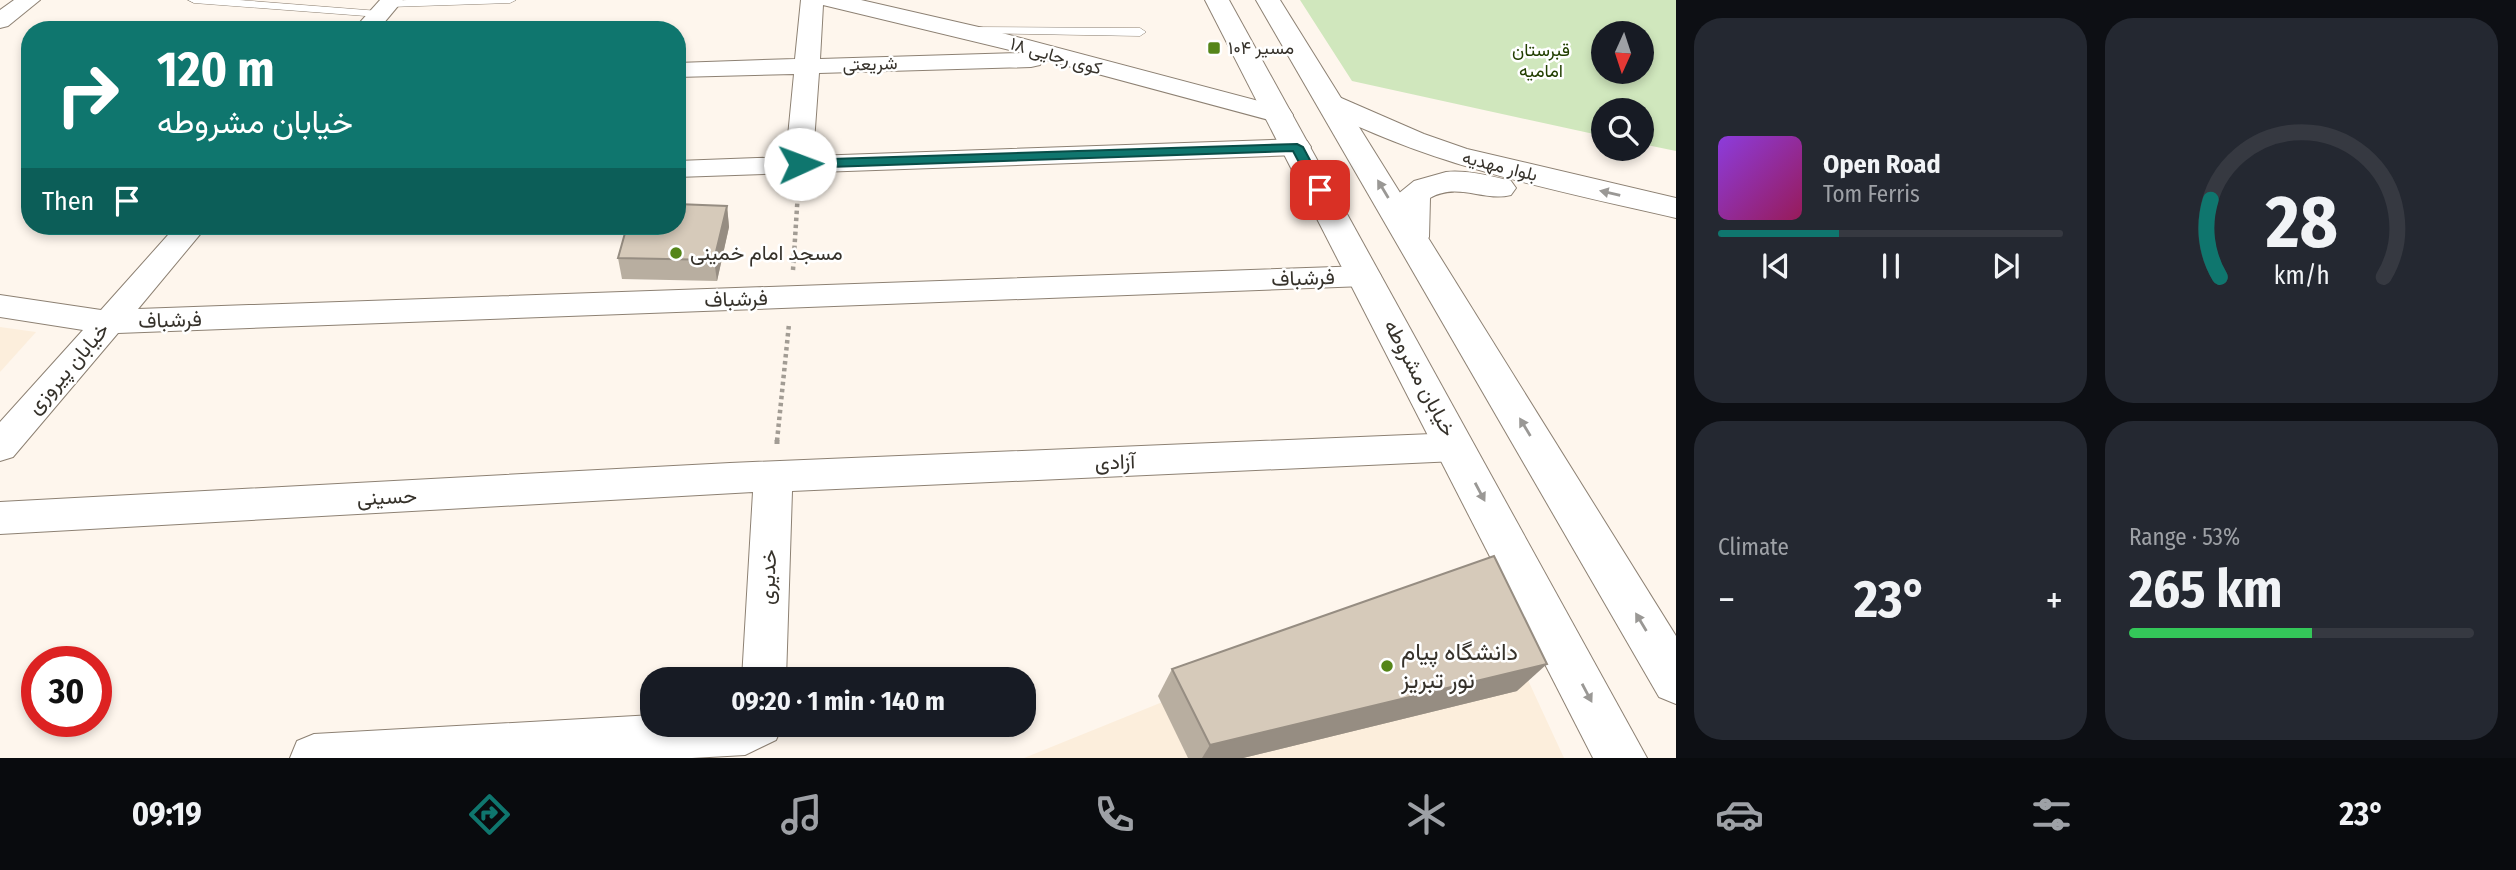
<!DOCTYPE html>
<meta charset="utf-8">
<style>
:root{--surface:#171b24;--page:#242831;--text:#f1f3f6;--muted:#9ea1a6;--line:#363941;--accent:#0f766e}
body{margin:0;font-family:"Fira Sans Condensed",Vazirmatn,sans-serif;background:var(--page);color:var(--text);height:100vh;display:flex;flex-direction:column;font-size:26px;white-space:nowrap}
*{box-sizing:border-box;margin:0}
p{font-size:23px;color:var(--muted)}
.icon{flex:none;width:38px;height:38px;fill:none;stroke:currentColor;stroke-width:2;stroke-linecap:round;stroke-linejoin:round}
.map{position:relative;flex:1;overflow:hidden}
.panel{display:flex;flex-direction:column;gap:18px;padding:18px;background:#0d0f14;width:840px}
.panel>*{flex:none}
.guide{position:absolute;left:21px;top:21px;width:665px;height:214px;border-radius:28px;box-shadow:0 4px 10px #0003;background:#0f766e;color:#fff;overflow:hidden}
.needle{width:46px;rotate:183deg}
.controls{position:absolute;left:1591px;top:21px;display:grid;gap:14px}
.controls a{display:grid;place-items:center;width:63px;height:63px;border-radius:50%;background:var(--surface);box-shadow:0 4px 10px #0003;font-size:35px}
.speed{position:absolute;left:21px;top:646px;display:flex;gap:14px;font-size:35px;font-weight:700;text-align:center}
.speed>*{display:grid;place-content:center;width:91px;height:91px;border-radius:50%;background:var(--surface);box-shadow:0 4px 10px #0003;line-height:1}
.speed .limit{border:10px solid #d22;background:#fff;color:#111}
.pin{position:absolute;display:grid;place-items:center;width:60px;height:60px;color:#fff;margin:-30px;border-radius:14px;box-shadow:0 4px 10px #0006}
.me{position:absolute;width:77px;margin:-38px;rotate:88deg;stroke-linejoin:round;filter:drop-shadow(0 0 5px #0008)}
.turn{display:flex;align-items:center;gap:24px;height:147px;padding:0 21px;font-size:32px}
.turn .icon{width:91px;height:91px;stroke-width:2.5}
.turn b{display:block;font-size:49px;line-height:60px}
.then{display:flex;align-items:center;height:66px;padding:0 21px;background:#0003;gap:14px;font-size:26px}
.big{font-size:52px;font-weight:700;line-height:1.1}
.panel .widget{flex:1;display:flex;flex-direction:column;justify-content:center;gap:10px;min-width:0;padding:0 24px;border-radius:28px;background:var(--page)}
.panel .dial{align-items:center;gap:0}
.dial svg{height:182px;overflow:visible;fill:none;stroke:var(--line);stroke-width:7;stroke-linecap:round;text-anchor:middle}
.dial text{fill:var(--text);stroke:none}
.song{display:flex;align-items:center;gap:21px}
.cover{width:84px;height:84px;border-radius:10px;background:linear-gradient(135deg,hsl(270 70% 55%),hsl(330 70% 35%))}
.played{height:7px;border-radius:4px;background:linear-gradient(90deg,var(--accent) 35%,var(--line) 35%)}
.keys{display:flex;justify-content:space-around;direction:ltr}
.heat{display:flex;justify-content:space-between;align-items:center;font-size:38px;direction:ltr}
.charge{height:10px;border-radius:5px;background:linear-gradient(90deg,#34c759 53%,var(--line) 0)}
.panel .tiles{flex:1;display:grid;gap:18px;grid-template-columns:repeat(2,1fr)}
.trip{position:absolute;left:640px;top:667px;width:396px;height:70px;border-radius:28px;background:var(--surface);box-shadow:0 4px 10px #0003;font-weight:700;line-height:70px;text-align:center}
.tabs{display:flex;height:112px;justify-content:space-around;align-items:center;background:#090b0e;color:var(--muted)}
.tabs .icon{width:49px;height:49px}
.tabs .active{color:var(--accent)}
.tabs b{font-size:32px;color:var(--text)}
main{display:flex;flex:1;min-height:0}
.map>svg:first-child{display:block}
</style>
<main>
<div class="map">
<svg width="1676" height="758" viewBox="0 0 1676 758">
<rect width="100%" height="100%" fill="#fef6ed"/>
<g fill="#fceedc">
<polygon points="0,327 36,332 0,372"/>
<polygon points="1479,574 1564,758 1024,758"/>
</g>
<path fill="#d0e7bd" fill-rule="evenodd" d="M1300 0H1676V151L1642 144V110H1603V136L1352 81ZM1603 33H1642V72H1603Z"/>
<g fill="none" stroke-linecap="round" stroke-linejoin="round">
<defs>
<g id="service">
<polygon points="188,0 239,0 379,11 385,14 379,17 194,3"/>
<polygon points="407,0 516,0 510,3 389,7 383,4 389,1"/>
<polygon points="972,27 1140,28 1146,32 1140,36 968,33 968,29"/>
</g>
<g id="minor">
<polygon points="14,0 40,0 8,26 0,28 0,10"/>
<polygon points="380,0 403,0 378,30 353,30"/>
<path d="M801 0H861L983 28 1289 109 1293 115 1289 121 1280 123 1042 59 1040 65 1031 67 819 73 813 156 1297 139 1307 141 1311 147 1307 153 1297 155 677 177V161L786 157 794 74 677 77V63L795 59ZM823 5 1022 53 820 59Z"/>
<polygon points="176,226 207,226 138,309 1365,266 1376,269 1381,276 1376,283 1365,286 118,333 13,457 0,461 0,422 83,330 0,317 0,295 101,310"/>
<polygon points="1456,433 1469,437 1475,447 1469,457 1456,461 792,491 786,679 742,679 753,492 0,534 0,502 730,463"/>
<polygon points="653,715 653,724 783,724 776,740 745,755 692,758 290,758 297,741 314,734"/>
</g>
<g id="secondary">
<path d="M1332 94 1424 134 1467 149 1676 198V218C1554 190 1434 167 1322 109L1318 103 1322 97Z"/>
<path d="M1446 172C1468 170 1490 176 1511 181L1516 188 1511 195C1483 202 1458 182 1430 198L1429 237 1424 244 1412 248 1400 244 1395 237 1398 194 1414 181Z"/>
</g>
<g id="primary">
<polygon points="1205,0 1229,0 1647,758 1593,758"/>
<polygon points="1256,0 1280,0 1676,636 1676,704 1659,697"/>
</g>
</defs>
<use href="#service" stroke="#8d8173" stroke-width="1"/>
<use href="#minor" stroke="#8d8173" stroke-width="2"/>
<use href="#secondary" stroke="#8d8173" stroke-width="2"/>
<use href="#primary" stroke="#8d8173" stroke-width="2"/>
<polyline stroke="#a29c94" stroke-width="3.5" stroke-dasharray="2.5 2.5" stroke-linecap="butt" points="798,194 798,191"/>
<g stroke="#a29c94" stroke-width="4.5" stroke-dasharray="3.5 3.5" stroke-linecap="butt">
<polyline points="793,270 798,192"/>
<polyline points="777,441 789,324"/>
</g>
<polyline stroke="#a29c94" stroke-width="5" stroke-dasharray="4.5 4.5" stroke-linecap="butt" points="777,444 777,440"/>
<use href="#service" fill="#fff" fill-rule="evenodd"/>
<use href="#minor" fill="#fff" fill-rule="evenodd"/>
<use href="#secondary" fill="#fff" fill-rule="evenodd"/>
<use href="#primary" fill="#fff" fill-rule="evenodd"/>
</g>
<g fill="#b8aea0">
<polygon points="727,206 729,227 717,281 622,279 618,258"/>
<polygon points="1172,669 1517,691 1243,758 1188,758 1158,696"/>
</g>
<g fill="#968d82">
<polygon points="727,206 729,227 717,281 714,260"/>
<polygon points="1547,664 1517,691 1243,758 1202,758 1210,745"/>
</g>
<g fill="#d6caba" stroke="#968d82" stroke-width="2">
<polygon points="677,204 727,206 714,260 618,258 627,226 677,226"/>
<polygon points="1494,556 1547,664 1210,745 1172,669"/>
</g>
<defs><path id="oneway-solid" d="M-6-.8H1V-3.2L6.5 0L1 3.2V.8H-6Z" transform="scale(1.75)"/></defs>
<g fill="#9a9895">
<use href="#oneway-solid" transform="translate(1383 189) rotate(-121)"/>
<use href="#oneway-solid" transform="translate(1610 193) rotate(-167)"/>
<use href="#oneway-solid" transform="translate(1525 427) rotate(-121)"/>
<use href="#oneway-solid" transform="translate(1480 492) rotate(62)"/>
<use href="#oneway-solid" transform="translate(1641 622) rotate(-121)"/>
<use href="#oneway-solid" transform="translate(1587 693) rotate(62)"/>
</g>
<polygon fill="#0f766e" stroke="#0a4d48" stroke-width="2" points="1297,144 1303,147 1326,190 1324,193 1315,193 1293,151 800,168 793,164 800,160"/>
<g fill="#558519" stroke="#fff" stroke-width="2.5">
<rect x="1207" y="41" width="14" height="14" rx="3.5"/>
<circle cx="676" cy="253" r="7"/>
<circle cx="1387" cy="666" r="7"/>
</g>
<g text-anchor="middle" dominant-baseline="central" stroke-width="5" stroke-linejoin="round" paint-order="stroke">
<g font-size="18" fill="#36322b" stroke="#fff" text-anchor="start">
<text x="1228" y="48">مسیر ۱۰۴</text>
</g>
<g font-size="18" fill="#223e00" stroke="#fff">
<text x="1541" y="50">قبرستان<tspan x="1541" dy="21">امامیه</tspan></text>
</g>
<g font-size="18" fill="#36322b" stroke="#fff">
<text transform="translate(1056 56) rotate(16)">کوی رجایی ۱۸</text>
<text transform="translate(870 64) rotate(-2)">شریعتی</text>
<text transform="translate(1500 166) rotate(14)">بلوار مهدیه</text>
</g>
<g font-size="21" fill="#36322b" stroke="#fff" text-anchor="start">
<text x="690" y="253">مسجد امام خمینی</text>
</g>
<g font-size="21" fill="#36322b" stroke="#fff">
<text transform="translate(1303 278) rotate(-2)">فرشباف</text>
<text transform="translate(736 299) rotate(-2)">فرشباف</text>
<text transform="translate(170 320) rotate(-2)">فرشباف</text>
<text transform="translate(68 368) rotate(-49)">خیابان پیروزی</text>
<text transform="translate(1420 378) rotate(62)">خیابان مشروطه</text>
<text transform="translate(1115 462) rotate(-2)">آزادی</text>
<text transform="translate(387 497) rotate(-3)">حسینی</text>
<text transform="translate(768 577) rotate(-87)">خدیری</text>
</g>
<g font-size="24" fill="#36322b" stroke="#fff" text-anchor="start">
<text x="1401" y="652">دانشگاه پیام<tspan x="1401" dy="28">نور تبریز</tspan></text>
</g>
</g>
</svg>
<div class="controls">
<a><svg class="needle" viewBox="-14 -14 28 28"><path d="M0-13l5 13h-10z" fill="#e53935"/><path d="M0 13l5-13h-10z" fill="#9ea1a6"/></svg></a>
<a><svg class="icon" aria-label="search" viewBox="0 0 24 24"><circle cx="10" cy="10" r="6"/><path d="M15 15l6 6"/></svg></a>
</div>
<div class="speed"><div class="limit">30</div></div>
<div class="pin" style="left:1320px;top:190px;background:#d93025"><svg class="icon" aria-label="arrive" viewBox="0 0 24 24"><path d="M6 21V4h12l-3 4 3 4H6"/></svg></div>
<svg class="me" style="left:800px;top:164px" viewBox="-20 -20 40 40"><circle r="19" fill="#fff"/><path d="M0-13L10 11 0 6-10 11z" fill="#0f766e"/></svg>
<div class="trip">09:20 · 1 min · 140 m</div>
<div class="guide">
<div class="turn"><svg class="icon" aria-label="right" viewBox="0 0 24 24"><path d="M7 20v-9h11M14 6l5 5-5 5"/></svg><div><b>120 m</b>خیابان مشروطه</div></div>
<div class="then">Then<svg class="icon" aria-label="arrive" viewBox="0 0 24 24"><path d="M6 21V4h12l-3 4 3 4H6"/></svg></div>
</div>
</div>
<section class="panel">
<div class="tiles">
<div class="widget">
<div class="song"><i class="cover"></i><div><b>Open Road</b><p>Tom Ferris</p></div></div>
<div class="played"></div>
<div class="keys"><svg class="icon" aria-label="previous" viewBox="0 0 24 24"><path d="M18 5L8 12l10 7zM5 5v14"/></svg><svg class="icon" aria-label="pause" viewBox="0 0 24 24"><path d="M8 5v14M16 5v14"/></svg><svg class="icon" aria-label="next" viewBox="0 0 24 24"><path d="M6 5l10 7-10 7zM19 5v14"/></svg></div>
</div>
<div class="widget dial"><svg viewBox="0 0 100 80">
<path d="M14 69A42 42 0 1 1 86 69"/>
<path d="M14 69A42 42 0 0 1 10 35" stroke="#0f766e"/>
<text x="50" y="56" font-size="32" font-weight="700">28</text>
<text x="50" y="72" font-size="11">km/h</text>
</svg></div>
<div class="widget"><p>Climate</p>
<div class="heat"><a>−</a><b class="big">23°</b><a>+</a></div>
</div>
<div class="widget"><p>Range · 53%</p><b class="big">265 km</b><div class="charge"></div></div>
</div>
</section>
</main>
<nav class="tabs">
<b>09:19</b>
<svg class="icon active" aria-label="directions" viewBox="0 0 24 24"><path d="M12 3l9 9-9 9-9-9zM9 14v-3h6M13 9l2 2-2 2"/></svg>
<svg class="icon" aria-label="music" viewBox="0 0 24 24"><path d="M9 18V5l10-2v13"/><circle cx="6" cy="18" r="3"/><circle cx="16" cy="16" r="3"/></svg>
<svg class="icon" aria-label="phone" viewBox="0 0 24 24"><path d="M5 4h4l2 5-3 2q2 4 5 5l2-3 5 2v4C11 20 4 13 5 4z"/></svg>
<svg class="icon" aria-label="climate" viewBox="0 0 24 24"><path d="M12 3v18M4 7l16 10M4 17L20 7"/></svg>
<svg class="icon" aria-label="car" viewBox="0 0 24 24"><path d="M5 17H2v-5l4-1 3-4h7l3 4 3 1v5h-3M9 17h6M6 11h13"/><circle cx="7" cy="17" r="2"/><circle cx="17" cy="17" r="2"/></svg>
<svg class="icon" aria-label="filters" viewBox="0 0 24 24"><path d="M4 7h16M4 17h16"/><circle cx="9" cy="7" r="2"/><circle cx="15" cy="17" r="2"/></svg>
<b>23°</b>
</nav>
